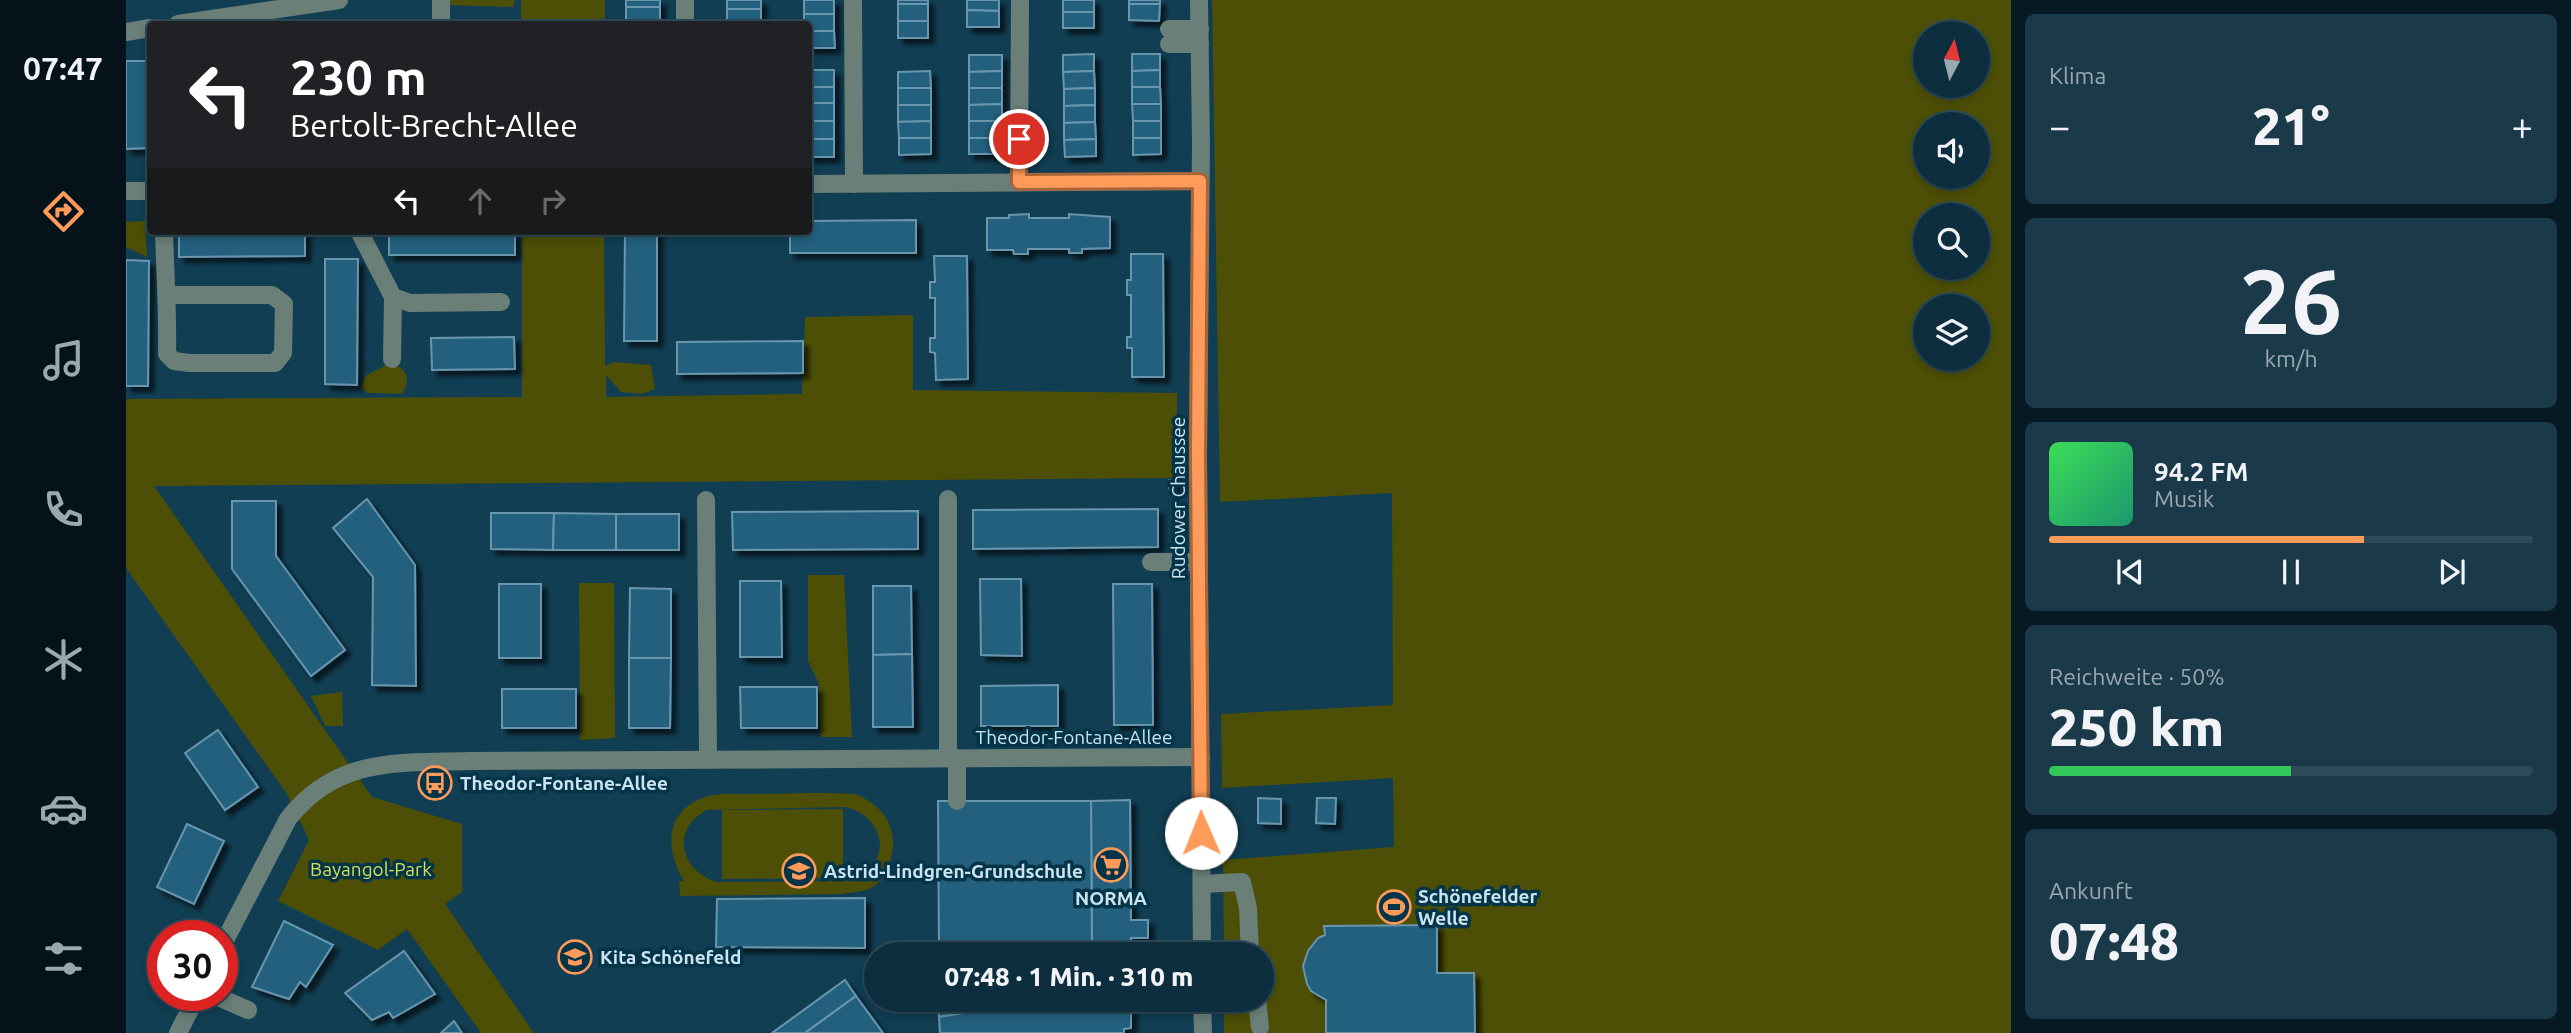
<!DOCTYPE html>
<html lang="de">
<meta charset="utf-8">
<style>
:root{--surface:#0d2e3e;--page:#1b3a49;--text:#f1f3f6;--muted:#9aa8b0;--line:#2d4a58;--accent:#ff9b5a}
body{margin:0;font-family:Ubuntu,sans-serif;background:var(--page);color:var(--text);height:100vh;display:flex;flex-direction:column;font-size:26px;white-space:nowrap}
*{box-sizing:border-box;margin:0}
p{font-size:23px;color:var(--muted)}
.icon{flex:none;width:38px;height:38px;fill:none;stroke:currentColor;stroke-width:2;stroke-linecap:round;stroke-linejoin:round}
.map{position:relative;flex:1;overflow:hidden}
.side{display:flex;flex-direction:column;gap:14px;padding:14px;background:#071922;width:560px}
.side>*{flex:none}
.banner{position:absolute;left:21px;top:21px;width:665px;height:214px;border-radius:7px;box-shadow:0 4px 10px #0003,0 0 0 2px var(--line);background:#202124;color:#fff;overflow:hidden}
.needle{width:46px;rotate:7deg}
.tools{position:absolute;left:1787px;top:21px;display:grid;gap:14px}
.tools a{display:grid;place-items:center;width:77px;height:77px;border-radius:50%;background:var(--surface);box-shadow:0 4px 10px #0003,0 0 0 2px var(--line);font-size:35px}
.speed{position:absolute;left:21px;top:920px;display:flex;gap:14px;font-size:35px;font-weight:700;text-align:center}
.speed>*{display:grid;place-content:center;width:91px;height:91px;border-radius:50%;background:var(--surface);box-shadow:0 4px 10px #0003,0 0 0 2px var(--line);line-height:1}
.speed .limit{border:10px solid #d22;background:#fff;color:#111}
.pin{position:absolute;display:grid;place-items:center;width:60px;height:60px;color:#fff;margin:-30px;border:4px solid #fff;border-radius:50%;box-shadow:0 2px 7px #0007}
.me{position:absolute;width:77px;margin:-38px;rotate:359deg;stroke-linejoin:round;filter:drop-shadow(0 0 5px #0008)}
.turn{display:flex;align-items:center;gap:24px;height:147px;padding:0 28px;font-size:32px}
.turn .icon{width:91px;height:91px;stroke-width:2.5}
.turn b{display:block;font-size:49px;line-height:60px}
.lanes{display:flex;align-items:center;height:66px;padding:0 28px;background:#0003;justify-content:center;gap:35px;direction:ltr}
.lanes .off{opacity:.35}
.big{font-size:52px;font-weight:800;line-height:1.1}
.side .card{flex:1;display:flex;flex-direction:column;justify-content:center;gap:10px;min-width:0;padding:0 24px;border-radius:10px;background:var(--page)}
.side .dial{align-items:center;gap:0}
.dial b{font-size:91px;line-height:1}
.song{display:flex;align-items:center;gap:21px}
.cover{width:84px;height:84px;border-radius:10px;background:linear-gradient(135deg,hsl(130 70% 55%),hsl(160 70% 35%))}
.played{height:7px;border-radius:4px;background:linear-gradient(90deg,var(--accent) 65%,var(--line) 65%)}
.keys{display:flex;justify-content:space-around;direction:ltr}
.heat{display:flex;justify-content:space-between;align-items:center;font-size:38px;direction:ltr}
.charge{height:10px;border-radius:5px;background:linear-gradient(90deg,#34c759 50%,var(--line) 0)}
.trip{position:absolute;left:738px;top:942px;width:410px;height:70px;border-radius:35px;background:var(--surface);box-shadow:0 4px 10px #0003,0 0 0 2px var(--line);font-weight:800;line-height:70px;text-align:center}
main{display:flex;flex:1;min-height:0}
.menu{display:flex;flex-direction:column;width:126px;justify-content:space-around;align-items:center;background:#051219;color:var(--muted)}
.menu .icon{width:49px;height:49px}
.menu .active{color:var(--accent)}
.menu b{font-size:32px;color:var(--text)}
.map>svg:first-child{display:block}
</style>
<main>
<nav class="menu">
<b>07:47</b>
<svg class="icon active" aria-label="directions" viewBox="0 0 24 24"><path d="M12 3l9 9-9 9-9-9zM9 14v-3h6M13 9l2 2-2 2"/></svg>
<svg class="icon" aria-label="music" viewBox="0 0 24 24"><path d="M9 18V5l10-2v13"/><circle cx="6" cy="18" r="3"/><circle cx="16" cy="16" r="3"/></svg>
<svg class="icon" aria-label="phone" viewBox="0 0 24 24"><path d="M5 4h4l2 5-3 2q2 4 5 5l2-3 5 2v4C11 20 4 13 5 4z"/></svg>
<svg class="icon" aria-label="climate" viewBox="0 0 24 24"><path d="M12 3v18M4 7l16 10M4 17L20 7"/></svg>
<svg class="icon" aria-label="car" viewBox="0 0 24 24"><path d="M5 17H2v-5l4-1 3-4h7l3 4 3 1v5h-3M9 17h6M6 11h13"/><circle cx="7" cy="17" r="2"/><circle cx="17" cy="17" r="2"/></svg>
<svg class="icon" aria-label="filters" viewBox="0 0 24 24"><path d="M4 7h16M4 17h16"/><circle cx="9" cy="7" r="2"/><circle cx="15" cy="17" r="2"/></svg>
</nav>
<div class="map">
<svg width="1885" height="1033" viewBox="0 0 1885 1033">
<defs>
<filter id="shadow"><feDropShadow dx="5.5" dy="5.5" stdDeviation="2" flood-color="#0009"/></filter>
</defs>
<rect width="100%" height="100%" fill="#113e53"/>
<g fill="#4c4f05" fill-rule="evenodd">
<polygon points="324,0 388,0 388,7 324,5"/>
<rect x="395" y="0" width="84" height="24"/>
<path d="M1086 0H1885V1033H1098V999H1136V954H1098L1097 860 1268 847 1267 778 1096 788 1095 714 1267 705 1266 493 1094 502ZM1799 33H1852V86H1799ZM1799 124H1852V177H1799ZM1799 215H1852V268H1799ZM1799 306H1852V359H1799Z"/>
<polygon points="19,221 21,257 0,247 0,222"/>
<polygon points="396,231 478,231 479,366 488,362 525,365 529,389 516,394 495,392 480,375 480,397 676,394 679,317 787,315 787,390 1051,393 1051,478 28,486 246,797 336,824 336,892 319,904 408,1033 355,1033 281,929 252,950 152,901 183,840 161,794 0,568 0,399 396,397"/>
<path d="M264 363C282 368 285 379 276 394L242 393 235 388 239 376Z"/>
<polygon points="682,575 718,575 726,737 694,737 693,684 682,661"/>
<polygon points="453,583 488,583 489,738 454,740"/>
<polygon points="216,692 217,726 199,726 185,696"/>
<path d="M729 794C757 805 773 828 765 858 763 869 758 879 748 886 739 892 727 892 716 894L554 896 553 881H558C539 850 538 811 579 797 595 792 615 795 632 794 664 794 697 792 729 794ZM718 807C748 812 767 845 743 870 737 876 727 878 718 881L591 882C554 871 544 829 581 810Z"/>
<polygon points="717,809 717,878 596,879 596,810"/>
</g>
<g fill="#23617e" stroke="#6996ad" stroke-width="2" filter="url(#shadow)">
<rect x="500" y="0" width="34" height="7"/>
<rect x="601" y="0" width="34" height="9"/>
<rect x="678" y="0" width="30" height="14"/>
<rect x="772" y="0" width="30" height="4"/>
<polygon points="841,0 873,0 873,11 841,10"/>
<rect x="937" y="0" width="31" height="12"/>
<rect x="1003" y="0" width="31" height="4"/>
<rect x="772" y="4" width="30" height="17"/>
<polygon points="1003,4 1034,4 1033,21 1003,20"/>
<rect x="500" y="7" width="34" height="17"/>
<rect x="601" y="9" width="34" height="15"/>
<polygon points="841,10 873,11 873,27 841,27"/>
<rect x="937" y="12" width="31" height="16"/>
<polygon points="678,14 708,14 708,31 682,31 682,24 678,24"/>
<rect x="772" y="21" width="30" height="17"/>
<rect x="347" y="22" width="38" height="2"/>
<polygon points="682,31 708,31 709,48 682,48"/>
<polygon points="968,54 968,71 937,72 937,55"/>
<polygon points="1006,54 1034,54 1034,70 1006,71"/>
<polygon points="843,55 876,55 876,71 843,72"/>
<polygon points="0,61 24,61 24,148 0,149"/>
<rect x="682" y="70" width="26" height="17"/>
<polygon points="1034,70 1034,87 1006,87 1006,71"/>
<polygon points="804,71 805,88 772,88 772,72"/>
<polygon points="876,71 876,88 843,88 843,72"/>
<polygon points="968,71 969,88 938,89 937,72"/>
<rect x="682" y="87" width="26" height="16"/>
<polygon points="1006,87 1034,87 1035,104 1006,104"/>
<rect x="772" y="88" width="33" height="17"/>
<polygon points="843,88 876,88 876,104 843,105"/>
<polygon points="969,88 969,105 938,106 938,89"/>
<rect x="682" y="103" width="26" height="18"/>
<polygon points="876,104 876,121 843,121 843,105"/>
<polygon points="1006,104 1035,104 1035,121 1007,121"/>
<polygon points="772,105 805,105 805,121 772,122"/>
<polygon points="969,105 969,122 938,123 938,106"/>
<rect x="682" y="121" width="26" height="18"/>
<polygon points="805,121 805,138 773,138 772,122"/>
<rect x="843" y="121" width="33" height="17"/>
<rect x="1007" y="121" width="28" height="17"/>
<polygon points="969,122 970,139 938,140 938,123"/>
<polygon points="773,138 805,138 805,154 773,155"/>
<rect x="843" y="138" width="33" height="16"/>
<polygon points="1007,138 1035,138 1035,154 1007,155"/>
<rect x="682" y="139" width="26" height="18"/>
<polygon points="970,139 970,156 939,157 938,140"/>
<polygon points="903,214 903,218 943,218 943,214 984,217 984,248 956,249 956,253 943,253 943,249 902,249 902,254 888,254 887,250 861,250 861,218 883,218 883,215"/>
<polygon points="790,220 790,253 664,253 664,231 682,231 682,221"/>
<polygon points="53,231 179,231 179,256 53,257"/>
<rect x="263" y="231" width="126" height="24"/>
<polygon points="499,231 531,231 531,341 498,341"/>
<polygon points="1005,254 1037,254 1038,377 1006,377 1006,348 1001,348 1001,337 1005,337 1005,295 1001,295 1001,280 1005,280"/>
<polygon points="808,256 841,256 842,379 810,380 809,353 804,352 804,338 809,338 809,298 804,298 804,282 809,282"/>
<polygon points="199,259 232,259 231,385 199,384"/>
<polygon points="0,260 23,261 22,386 0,386"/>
<polygon points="388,337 389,369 306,370 305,338"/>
<polygon points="677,341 677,373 551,374 551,342"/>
<rect x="1043" y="480" width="7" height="9"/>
<polygon points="241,499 289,565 290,686 246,685 247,577 207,528"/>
<polygon points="106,501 150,501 150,556 219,650 185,676 106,569"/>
<polygon points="1032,509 1032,547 847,549 847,510"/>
<polygon points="792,511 792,549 607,550 606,512"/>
<polygon points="365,513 428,513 427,550 365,549"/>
<polygon points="428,513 490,514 490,550 427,550"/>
<rect x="490" y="514" width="63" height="36"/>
<polygon points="854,579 895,579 896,656 855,655"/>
<polygon points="614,581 655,581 656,657 614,657"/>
<rect x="373" y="584" width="42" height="74"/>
<polygon points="987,584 1026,584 1027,725 988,725"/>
<polygon points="747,586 785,586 786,654 747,655"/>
<polygon points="504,588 545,589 545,658 503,658"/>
<polygon points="786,654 787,727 747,727 747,655"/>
<polygon points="503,658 545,658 544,728 503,728"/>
<polygon points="932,685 932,726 855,726 855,686"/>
<polygon points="614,687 691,687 691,728 615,728"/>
<rect x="376" y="689" width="74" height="39"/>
<polygon points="92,730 132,787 99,810 59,753"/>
<polygon points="1132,798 1155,799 1155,824 1132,823"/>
<polygon points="1191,798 1210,798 1209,824 1190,823"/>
<polygon points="1004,800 1005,920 1022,920 1022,938 1005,938 1005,954 966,954 965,801"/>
<polygon points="812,801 965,801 966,954 813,954"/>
<polygon points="61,824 98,841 68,904 31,887"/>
<polygon points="739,898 739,948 590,947 591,899"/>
<polygon points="158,921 207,945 180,987 174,982 163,999 126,987"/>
<polygon points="1311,925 1311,973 1348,973 1349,1033 1200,1033 1200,1000 1185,991 1181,984 1177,966 1182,951 1192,938 1199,935 1198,926"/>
<polygon points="278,951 309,994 267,1018 263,1012 246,1020 219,993"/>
<polygon points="719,980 730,996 679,1033 646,1033"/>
<polygon points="730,996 757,1033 679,1033"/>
<polygon points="813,999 923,999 813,1017"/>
<polygon points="923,999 1005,999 1005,1028 998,1029 998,1033 814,1033 813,1017"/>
<polygon points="328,1021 336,1033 315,1033"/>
</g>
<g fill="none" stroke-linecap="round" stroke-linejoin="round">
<g stroke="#6a7f78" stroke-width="18">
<polyline points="727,0 728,184"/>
<polyline points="1073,0 1075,143 1072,454 1076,954"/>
<polyline points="52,24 213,0"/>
<polyline points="315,24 315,0"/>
<polyline points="559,24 559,0"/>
<polyline points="1043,29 1074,29"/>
<polyline points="0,32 24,28"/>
<polyline points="1043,44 1074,44"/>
<polyline points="893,182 894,0"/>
<polyline points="682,184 1074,181"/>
<polyline points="0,191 24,191"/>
<path d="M38 231C39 272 42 313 41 354L48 361 63 363H149L157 353 158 304 146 295H42"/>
<polyline points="233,231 267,297 284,303 375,302"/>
<polyline points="266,359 267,297"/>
<polyline points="822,499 822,758"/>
<polyline points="580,500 582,759"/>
<polyline points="1025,562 1073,562"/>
<polyline points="831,758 831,801"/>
<polyline points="1076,884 1116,882 1122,908 1124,954"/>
<path d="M96 946 162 819C211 756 274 763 345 761L1075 757"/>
<polyline points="90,996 122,1010"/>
<polyline points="1076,999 1077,1033"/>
<polyline points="1131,999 1134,1027"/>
<polyline points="52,1033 71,996"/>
</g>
</g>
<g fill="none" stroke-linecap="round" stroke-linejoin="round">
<defs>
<polyline id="route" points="893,139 893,182 1074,181 1072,454 1075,833"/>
</defs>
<use href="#route" stroke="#a6653a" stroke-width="18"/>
<use href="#route" stroke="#ff9b5a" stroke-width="12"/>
</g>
<defs>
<symbol id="bus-ring" viewBox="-11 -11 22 22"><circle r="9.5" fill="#043448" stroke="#ff9b5a" stroke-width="1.5"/><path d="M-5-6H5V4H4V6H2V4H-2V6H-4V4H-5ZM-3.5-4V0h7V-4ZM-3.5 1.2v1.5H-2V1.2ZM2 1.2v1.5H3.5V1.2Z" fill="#ff9b5a"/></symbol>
<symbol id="supermarket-ring" viewBox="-11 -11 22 22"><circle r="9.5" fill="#043448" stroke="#ff9b5a" stroke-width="1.5"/><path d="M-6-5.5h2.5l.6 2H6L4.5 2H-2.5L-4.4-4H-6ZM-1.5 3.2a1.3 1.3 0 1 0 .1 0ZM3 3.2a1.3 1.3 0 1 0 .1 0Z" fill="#ff9b5a"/></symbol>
<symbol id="school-ring" viewBox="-11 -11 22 22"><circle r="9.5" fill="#043448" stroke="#ff9b5a" stroke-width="1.5"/><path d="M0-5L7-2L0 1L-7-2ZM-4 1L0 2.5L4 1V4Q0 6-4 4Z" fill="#ff9b5a"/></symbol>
<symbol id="stadium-ring" viewBox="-11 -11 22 22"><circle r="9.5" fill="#043448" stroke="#ff9b5a" stroke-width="1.5"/><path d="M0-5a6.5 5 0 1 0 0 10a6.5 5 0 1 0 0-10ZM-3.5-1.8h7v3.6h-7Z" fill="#ff9b5a"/></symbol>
</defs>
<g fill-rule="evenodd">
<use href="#bus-ring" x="290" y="764" width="38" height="38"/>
<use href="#supermarket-ring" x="966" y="846" width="38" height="38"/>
<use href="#school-ring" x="654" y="852" width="38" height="38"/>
<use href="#stadium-ring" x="1249" y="888" width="38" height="38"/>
<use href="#school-ring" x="430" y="938" width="38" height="38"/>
</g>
<g text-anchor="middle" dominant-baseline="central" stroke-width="7" stroke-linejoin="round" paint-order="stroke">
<g font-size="19" fill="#cce3f0" stroke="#043448">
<text transform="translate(1052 498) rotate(-90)">Rudower Chaussee</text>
<text x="948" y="737">Theodor-Fontane-Allee</text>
</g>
<g font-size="19" font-weight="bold" fill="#cce3f0" stroke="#043448" text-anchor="start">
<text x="334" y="783">Theodor-Fontane-Allee</text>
<text x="698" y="871">Astrid-Lindgren-Grundschule</text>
<text x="1292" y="896">Schönefelder<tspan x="1292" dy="22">Welle</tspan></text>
<text x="985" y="898" text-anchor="middle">NORMA</text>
<text x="474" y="957">Kita Schönefeld</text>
</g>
<g font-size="19" fill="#d7df53" stroke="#043448">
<text x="245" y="869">Bayangol-Park</text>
</g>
</g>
</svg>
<div class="tools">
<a><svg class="needle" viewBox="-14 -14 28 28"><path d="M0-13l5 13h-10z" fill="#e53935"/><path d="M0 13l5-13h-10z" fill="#9aa8b0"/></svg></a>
<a><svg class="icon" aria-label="sound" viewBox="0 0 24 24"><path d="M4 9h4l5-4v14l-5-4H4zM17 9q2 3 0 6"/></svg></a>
<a><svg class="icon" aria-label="search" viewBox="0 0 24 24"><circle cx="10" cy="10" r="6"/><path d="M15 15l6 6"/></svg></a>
<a><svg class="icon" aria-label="layers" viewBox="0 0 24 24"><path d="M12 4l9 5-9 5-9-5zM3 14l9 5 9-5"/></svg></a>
</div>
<div class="speed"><div class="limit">30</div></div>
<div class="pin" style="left:893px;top:139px;background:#d93025"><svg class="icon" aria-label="arrive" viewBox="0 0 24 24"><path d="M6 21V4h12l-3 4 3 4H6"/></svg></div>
<svg class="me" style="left:1075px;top:833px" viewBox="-20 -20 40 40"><circle r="19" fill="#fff"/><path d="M0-13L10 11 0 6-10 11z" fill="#ff9b5a"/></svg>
<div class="trip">07:48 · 1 Min. · 310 m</div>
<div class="banner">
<div class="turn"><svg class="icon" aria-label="left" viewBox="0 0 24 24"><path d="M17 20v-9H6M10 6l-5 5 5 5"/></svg><div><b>230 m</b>Bertolt-Brecht-Allee</div></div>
<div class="lanes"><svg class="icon" aria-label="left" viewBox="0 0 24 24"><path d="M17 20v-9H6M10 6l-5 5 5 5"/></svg><svg class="icon off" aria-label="ahead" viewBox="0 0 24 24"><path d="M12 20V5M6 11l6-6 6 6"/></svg><svg class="icon off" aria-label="right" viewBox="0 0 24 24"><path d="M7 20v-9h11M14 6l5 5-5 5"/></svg></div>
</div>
</div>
<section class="side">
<div class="card"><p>Klima</p>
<div class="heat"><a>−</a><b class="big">21°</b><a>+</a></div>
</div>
<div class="card dial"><b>26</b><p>km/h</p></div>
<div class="card">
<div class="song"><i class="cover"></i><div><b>94.2 FM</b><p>Musik</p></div></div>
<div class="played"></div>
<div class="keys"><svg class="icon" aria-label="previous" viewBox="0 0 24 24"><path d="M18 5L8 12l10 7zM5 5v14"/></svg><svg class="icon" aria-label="pause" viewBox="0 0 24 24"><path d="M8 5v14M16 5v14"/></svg><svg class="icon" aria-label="next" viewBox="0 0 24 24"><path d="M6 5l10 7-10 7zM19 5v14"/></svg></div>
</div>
<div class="card"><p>Reichweite · 50%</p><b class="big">250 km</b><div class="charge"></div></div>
<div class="card"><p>Ankunft</p><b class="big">07:48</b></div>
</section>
</main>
